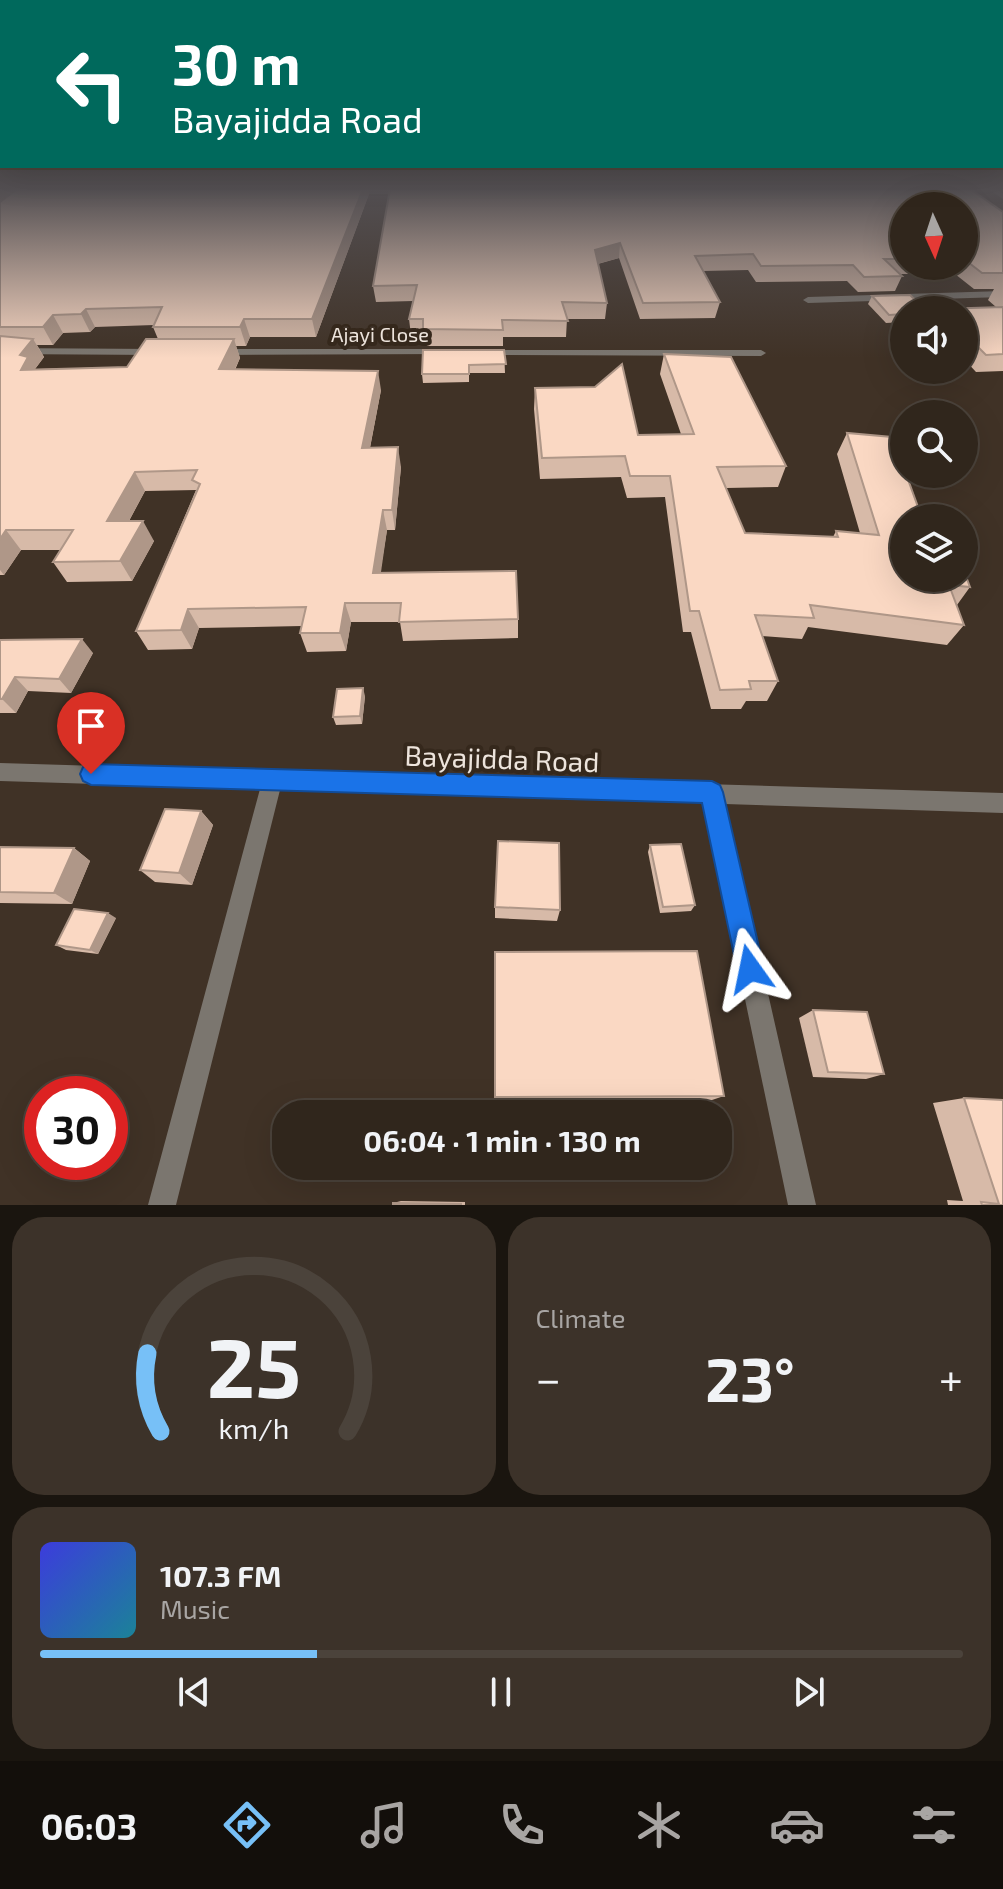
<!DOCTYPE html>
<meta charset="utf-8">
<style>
:root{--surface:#30261c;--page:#3c3229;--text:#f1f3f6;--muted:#a8a5a3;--line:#4b433b;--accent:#77c0f7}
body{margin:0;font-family:"Exo 2",sans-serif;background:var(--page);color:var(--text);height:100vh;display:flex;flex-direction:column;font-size:30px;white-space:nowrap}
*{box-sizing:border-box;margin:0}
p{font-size:26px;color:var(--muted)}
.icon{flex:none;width:44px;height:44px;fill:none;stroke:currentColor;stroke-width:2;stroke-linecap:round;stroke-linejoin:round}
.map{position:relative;height:1205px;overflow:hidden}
.drawer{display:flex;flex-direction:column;gap:12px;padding:12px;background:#1a150f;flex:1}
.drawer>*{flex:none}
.hud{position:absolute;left:0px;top:0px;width:1004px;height:168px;box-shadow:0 8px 32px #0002,0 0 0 2px var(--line);background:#00695c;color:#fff;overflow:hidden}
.needle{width:52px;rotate:177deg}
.fabs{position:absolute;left:890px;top:192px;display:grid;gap:16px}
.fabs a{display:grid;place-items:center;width:88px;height:88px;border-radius:50%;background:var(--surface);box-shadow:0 8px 32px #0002,0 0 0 2px var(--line);font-size:40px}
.speed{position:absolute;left:24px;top:1076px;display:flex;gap:16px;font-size:40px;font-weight:700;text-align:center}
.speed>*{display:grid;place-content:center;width:104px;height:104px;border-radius:50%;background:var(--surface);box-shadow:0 8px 32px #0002,0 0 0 2px var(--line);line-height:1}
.speed .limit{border:12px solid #d22;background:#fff;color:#111}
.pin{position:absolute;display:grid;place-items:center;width:68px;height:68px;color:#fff;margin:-82px -34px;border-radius:50% 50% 50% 0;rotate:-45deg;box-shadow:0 0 8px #0007}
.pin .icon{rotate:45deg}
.me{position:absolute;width:88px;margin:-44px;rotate:348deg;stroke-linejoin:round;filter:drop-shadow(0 0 6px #0008)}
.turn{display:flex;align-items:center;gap:28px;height:168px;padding:0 40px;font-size:36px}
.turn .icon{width:104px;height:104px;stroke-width:2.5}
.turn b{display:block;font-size:56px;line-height:68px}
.big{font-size:60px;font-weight:700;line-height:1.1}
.drawer .tile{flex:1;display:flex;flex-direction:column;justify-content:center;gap:12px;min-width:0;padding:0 28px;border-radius:32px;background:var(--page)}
.drawer .dial{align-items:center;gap:0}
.dial svg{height:208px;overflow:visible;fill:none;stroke:var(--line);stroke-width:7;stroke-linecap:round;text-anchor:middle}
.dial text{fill:var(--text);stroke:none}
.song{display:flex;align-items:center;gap:24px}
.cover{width:96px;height:96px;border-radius:12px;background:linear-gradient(135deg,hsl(240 70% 55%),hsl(190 70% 35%))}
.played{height:8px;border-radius:4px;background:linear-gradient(90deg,var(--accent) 30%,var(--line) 30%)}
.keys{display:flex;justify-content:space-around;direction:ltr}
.heat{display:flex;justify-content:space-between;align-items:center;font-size:44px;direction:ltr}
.drawer .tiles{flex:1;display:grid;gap:12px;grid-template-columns:1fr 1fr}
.tile:last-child{grid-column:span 2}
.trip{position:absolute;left:272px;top:1100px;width:460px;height:80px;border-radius:32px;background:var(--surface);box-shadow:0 8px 32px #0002,0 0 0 2px var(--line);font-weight:700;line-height:80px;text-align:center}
.tabs{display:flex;height:128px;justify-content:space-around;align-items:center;background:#130f0b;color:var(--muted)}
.tabs .icon{width:56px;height:56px}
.tabs .current{color:var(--accent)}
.tabs b{font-size:36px;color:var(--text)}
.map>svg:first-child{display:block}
</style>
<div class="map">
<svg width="1003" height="1205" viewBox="0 0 1003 1205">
<rect width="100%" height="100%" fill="#403226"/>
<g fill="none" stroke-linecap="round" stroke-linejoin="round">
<g fill="#7b766f" fill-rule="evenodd">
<polygon points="988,189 997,189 1003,194 1003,199"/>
<polygon points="343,190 411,190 415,192 411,194 346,194"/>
<polygon points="1003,291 1003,297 808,303 803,300 808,297"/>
<polygon points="0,348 159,349 164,352 159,355 0,354"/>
<polygon points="443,349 447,350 447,354 218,355 213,352 218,349"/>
<polygon points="478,350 761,350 766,353 761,356 482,355 478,354"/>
<polygon points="0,763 1003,793 1003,813 725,804 816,1205 788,1205 704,803 280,790 176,1205 148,1205 260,789 0,781"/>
</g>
</g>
<g fill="#d7baa8" fill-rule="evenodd">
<path d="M0 189 369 194 316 337H250L246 346H236L240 358 235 370 381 390 370 448 401 467 395 530H387L380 573 518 619V638L403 641 400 622H351L346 651 307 652 300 633 302 626 199 628 192 649 148 650 136 631 196 490 145 491 129 521 154 541 132 581 67 582 53 562 61 550H21L4 575H0ZM154 325 153 327 158 339 127 367 35 369 44 357 37 345H53L63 333 90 332 95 327Z"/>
<path d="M390 189H970L1003 212V371L976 372 964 359V310H939L996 307 988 300 994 289H974L955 274H900L902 276 895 291 858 292 847 281 756 282 748 270 703 271 720 302 715 318 640 319 619 258 598 264 607 303 605 319H567L566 337H503V346H424L423 335H411L409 319 413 301 376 302 373 286ZM904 206H964V266H904Z"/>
<polygon points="872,296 904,310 904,322 886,323 868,304"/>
<polygon points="504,350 505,373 469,373 469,382 423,383 422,374"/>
<polygon points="664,354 786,466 778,487 726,488 745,533 833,537 836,531 860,533 837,454 847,433 904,518 970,587 957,605 964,625 947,645 808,627 802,639 762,636 778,681 767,701 746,701 741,709 711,709 691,632 683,632 665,497 627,498 621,477 540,479 534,409 535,388 638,435 681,434 660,374"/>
<polygon points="0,640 93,653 71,693 28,691 16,713 0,713"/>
<polygon points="365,696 362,724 336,725 333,717"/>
<polygon points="201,811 213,825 192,885 155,882 140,870"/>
<polygon points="650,845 695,905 691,911 660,913 648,852"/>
<polygon points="0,847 74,848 90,861 72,904 0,903"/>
<polygon points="495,907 560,910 557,921 495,918"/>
<polygon points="116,918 98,954 66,950 56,945"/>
<polygon points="813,1010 884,1074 866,1079 813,1077 799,1018"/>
<polygon points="724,1096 709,1101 495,1103 495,1097"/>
<polygon points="964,1098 1003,1205 948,1205 947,1200 963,1201 933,1103"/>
<polygon points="401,1201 465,1202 465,1205 393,1205 393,1203"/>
</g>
<g fill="#af9788">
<polygon points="0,189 18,189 6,190 9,196 0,203"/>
<polygon points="363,189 368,189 369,194 316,337 312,319"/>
<polygon points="620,243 619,258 593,265 595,250"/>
<polygon points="86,309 95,327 90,332 81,314"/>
<polygon points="53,315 63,333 53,345 43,327"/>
<polygon points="244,319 250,337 246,346 240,327"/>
<polygon points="33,339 44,357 35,369 21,370 20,355"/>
<polygon points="234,339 240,358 226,388 219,369"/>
<polygon points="378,371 381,390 366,468 362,448"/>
<polygon points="398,447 401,467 395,530 392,510"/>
<polygon points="135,472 145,491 118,541 107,521"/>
<polygon points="383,510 387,530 378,593 373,573"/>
<polygon points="143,521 154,541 132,581 120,561"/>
<polygon points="6,530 21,550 4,575 0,570 0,539"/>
<polygon points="345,603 351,622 346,651 340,633"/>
<polygon points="188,609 199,628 192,649 181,630"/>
<polygon points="82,639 93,653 71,693 59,679"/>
<polygon points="15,677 28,691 16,713 2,699"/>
<polygon points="363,688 365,696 362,724 360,716"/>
<polygon points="201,811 213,825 192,885 179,873"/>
<polygon points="74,848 90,861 72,904 54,893"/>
<polygon points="108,913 116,918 98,954 90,950"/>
</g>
<g fill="#fad8c3" stroke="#af9788" stroke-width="2">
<polygon points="7,189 363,189 312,319 244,319 240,327 153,327 162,307 86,309 81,314 53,315 43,327 0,327 0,202 16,190 6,190"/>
<polygon points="390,189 970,189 1003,212 1003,273 982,273 964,259 964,206 904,206 904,259 884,259 902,276 864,277 853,265 761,266 753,254 695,256 720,302 643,303 620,243 595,250 607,303 562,302 568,321 502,320 503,330 423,329 423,319 409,319 417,285 373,286"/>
<polygon points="910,295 926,310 904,310 904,314 889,315 872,296"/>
<polygon points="1003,307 1003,354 986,355 964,333 964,310 939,309"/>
<polygon points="0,336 33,339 20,355 28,357 21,370 127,367 146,339 234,339 219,369 378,371 362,448 398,447 392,510 383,510 373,573 516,571 518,619 399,622 401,603 345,603 340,633 300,633 306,607 188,609 181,630 136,631 200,484 192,480 197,470 135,472 107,521 143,521 120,561 53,562 73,530 6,530 0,539"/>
<polygon points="423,350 504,350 506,364 469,365 469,374 422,374"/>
<polygon points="664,354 731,357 786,466 717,467 745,533 838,537 836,531 879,535 847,433 892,437 904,470 904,474 906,474 922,518 904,518 904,578 964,578 964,571 970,587 949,585 964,625 810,605 814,618 755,615 778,681 749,681 751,689 720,690 699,611 690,611 670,476 630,476 625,456 542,458 535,388 595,387 622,364 638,435 694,434"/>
<polygon points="82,639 59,679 15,677 2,699 0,699 0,640"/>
<polygon points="363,688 360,716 333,717 337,689"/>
<polygon points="165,809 201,811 179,873 140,870"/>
<polygon points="498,841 559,843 560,910 495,907"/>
<polygon points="681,844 695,905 663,907 650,845"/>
<polygon points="0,847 74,848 54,893 0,892"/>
<polygon points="74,909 108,913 90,950 56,945"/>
<polygon points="697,951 724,1096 495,1097 495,952"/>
<polygon points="813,1010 867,1012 884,1074 828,1072"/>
<polygon points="964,1098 1003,1100 1003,1205 982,1205 981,1202 999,1204"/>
<polygon points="393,1203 462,1204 393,1205"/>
</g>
<linearGradient id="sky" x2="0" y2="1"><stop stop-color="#231c15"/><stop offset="0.53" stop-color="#534f52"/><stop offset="1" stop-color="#534f52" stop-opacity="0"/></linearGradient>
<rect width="1003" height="358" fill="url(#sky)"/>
<polygon fill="#1a73e8" stroke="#114b97" stroke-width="2" points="91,764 712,781 720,785 723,792 764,969 760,979 750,983 741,979 737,969 702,803 91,785 83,781 80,774 83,767"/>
<g text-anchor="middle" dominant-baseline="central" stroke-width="8" stroke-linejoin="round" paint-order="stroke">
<g font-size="20" fill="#ede4dc" stroke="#35281c">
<text x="380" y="334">Ajayi Close</text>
</g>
<g font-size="28" fill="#ede4dc" stroke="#35281c">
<text transform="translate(502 758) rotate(2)">Bayajidda Road</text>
</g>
</g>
</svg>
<div class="fabs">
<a><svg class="needle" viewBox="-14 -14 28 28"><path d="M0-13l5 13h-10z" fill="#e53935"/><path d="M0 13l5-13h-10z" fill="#a8a5a3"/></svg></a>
<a><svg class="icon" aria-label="sound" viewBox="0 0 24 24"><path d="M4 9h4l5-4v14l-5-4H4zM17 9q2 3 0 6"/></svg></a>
<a><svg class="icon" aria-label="search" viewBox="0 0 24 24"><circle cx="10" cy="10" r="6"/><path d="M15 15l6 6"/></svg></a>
<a><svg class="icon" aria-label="layers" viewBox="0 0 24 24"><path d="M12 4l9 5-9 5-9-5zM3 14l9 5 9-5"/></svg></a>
</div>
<div class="speed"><div class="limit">30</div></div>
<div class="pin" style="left:91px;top:774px;background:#d93025"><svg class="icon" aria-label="arrive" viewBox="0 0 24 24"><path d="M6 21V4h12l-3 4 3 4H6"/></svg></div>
<svg class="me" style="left:750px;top:969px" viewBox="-20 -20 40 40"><path d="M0-17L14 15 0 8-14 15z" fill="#1a73e8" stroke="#fff" stroke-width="4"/></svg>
<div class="trip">06:04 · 1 min · 130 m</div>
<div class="hud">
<div class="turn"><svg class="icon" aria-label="left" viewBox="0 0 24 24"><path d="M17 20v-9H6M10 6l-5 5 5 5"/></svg><div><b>30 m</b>Bayajidda Road</div></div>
</div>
</div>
<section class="drawer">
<div class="tiles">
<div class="tile dial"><svg viewBox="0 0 100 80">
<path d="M14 69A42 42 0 1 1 86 69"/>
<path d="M14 69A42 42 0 0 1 9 39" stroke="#77c0f7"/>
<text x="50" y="56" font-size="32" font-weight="700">25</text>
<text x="50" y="72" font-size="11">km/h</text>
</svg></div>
<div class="tile"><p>Climate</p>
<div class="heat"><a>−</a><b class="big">23°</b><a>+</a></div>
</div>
<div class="tile">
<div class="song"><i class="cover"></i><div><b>107.3 FM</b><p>Music</p></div></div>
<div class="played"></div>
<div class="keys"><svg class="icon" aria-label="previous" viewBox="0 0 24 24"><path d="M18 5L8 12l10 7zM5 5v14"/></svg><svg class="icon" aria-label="pause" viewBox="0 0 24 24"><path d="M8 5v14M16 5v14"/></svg><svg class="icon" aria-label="next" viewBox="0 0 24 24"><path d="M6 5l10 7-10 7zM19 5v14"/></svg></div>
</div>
</div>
</section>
<nav class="tabs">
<b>06:03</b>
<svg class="icon current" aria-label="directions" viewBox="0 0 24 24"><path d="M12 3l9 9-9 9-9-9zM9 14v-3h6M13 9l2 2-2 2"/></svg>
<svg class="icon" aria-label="music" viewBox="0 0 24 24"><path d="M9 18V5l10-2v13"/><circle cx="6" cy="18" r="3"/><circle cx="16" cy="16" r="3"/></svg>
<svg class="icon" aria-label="phone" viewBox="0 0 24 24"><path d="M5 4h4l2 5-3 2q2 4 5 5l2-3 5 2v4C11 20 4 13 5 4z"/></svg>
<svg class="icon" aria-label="climate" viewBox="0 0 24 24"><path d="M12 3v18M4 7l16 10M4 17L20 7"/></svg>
<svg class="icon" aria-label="car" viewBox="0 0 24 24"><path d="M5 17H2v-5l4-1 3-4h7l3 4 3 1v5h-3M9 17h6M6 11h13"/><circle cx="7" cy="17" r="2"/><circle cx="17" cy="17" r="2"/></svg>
<svg class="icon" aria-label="filters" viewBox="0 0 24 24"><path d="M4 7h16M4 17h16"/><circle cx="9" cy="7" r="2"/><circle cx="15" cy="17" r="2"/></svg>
</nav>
